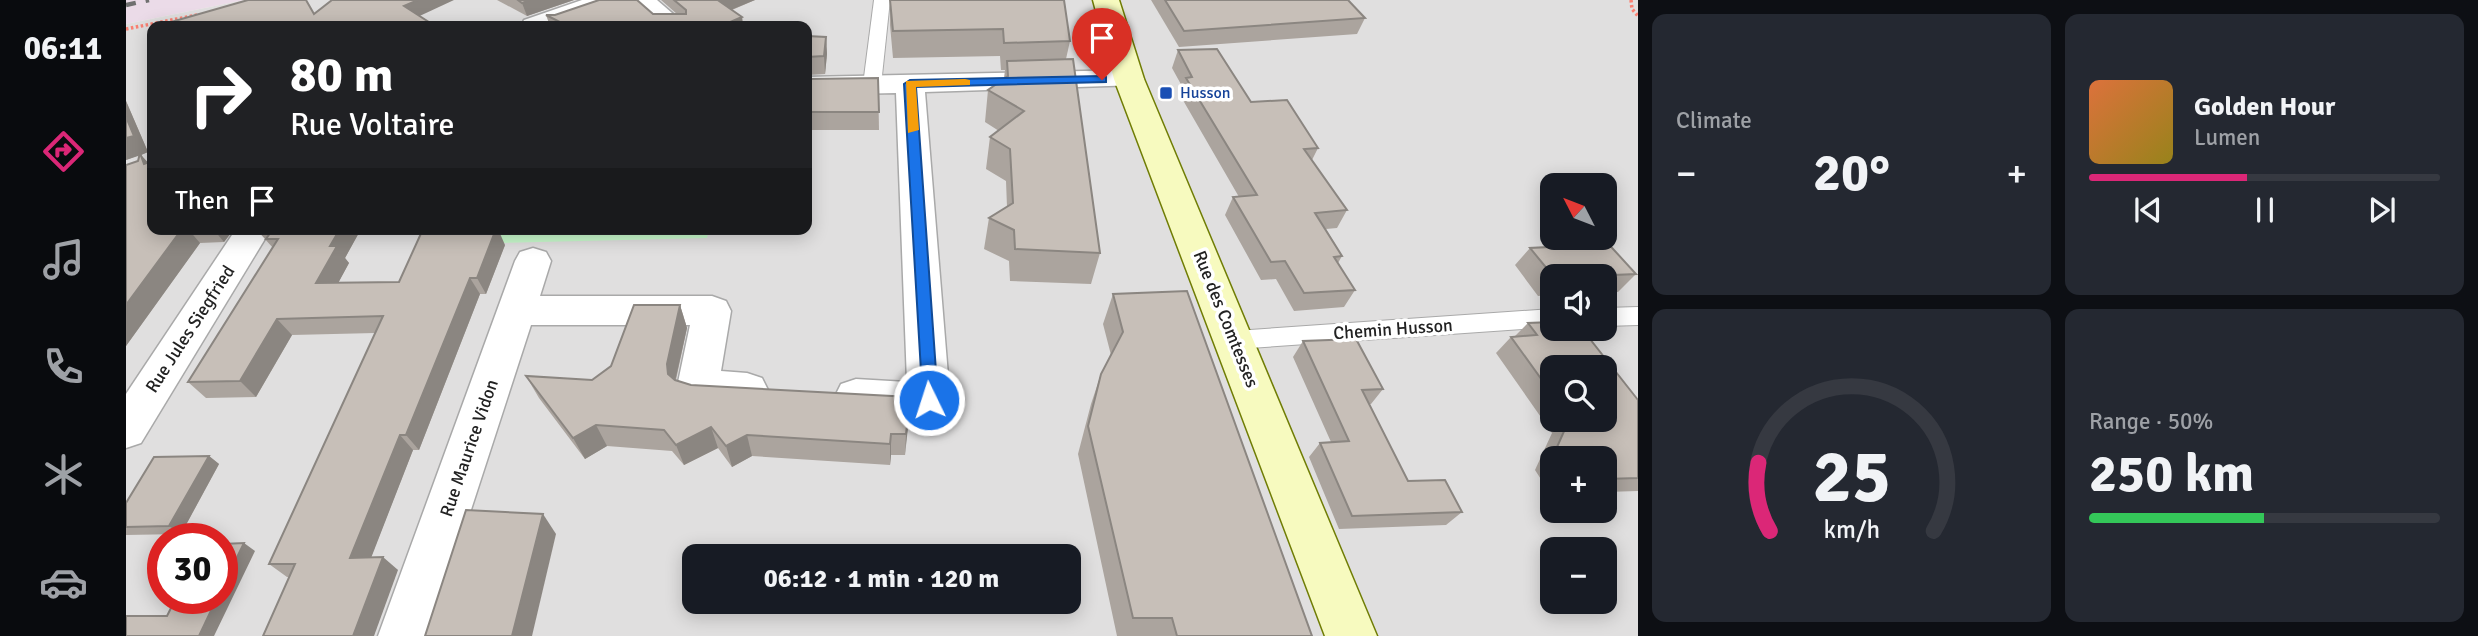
<!DOCTYPE html>
<meta charset="utf-8">
<style>
:root{--surface:#171b24;--page:#242831;--text:#f1f3f6;--muted:#9ea1a6;--line:#363941;--accent:#db2777}
body{margin:0;font-family:Signika,sans-serif;background:var(--page);color:var(--text);height:100vh;display:flex;flex-direction:column;font-size:26px;white-space:nowrap}
*{box-sizing:border-box;margin:0}
p{font-size:23px;color:var(--muted)}
.icon{flex:none;width:38px;height:38px;fill:none;stroke:currentColor;stroke-width:2;stroke-linecap:round;stroke-linejoin:round}
.map{position:relative;flex:1;overflow:hidden}
.panel{display:flex;flex-direction:column;gap:14px;padding:14px;background:#0d0f14;width:840px}
.panel>*{flex:none}
.hud{position:absolute;left:21px;top:21px;width:665px;height:214px;border-radius:14px;box-shadow:0 4px 18px #0003;background:#202124;color:#fff;overflow:hidden}
.needle{width:46px;rotate:312deg}
.buttons{position:absolute;left:1414px;top:173px;display:grid;gap:14px}
.buttons a{display:grid;place-items:center;width:77px;height:77px;border-radius:14px;background:var(--surface);box-shadow:0 4px 18px #0003;font-size:35px}
.speed{position:absolute;left:21px;top:523px;display:flex;gap:14px;font-size:35px;font-weight:700;text-align:center}
.speed>*{display:grid;place-content:center;width:91px;height:91px;border-radius:50%;background:var(--surface);box-shadow:0 4px 18px #0003;line-height:1}
.speed .limit{border:10px solid #d22;background:#fff;color:#111}
.pin{position:absolute;display:grid;place-items:center;width:60px;height:60px;color:#fff;margin:-72px -30px;border-radius:50% 50% 50% 0;rotate:-45deg;box-shadow:0 0 7px #0007}
.pin .icon{rotate:45deg}
.me{position:absolute;width:77px;margin:-38px;rotate:356deg;stroke-linejoin:round;filter:drop-shadow(0 0 5px #0008)}
.turn{display:flex;align-items:center;gap:24px;height:147px;padding:0 28px;font-size:32px}
.turn .icon{width:91px;height:91px;stroke-width:2.5}
.turn b{display:block;font-size:49px;line-height:60px}
.then{display:flex;align-items:center;height:66px;padding:0 28px;background:#0003;gap:14px;font-size:26px}
.big{font-size:52px;font-weight:700;line-height:1.1}
.panel .card{flex:1;display:flex;flex-direction:column;justify-content:center;gap:10px;min-width:0;padding:0 24px;border-radius:14px;background:var(--page)}
.panel .dial{align-items:center;gap:0}
.dial svg{height:182px;overflow:visible;fill:none;stroke:var(--line);stroke-width:7;stroke-linecap:round;text-anchor:middle}
.dial text{fill:var(--text);stroke:none}
.song{display:flex;align-items:center;gap:21px}
.cover{width:84px;height:84px;border-radius:10px;background:linear-gradient(135deg,hsl(20 70% 55%),hsl(50 70% 35%))}
.played{height:7px;border-radius:4px;background:linear-gradient(90deg,var(--accent) 45%,var(--line) 45%)}
.keys{display:flex;justify-content:space-around;direction:ltr}
.heat{display:flex;justify-content:space-between;align-items:center;font-size:38px;direction:ltr}
.charge{height:10px;border-radius:5px;background:linear-gradient(90deg,#34c759 50%,var(--line) 0)}
.panel .tiles{flex:1;display:grid;gap:14px;grid-template-columns:repeat(2,1fr)}
.trip{position:absolute;left:556px;top:544px;width:399px;height:70px;border-radius:14px;background:var(--surface);box-shadow:0 4px 18px #0003;font-weight:700;line-height:70px;text-align:center}
main{display:flex;flex:1;min-height:0}
.tabs{display:flex;flex-direction:column;width:126px;justify-content:space-around;align-items:center;background:#090b0e;color:var(--muted)}
.tabs .icon{width:49px;height:49px}
.tabs .active{color:var(--accent)}
.tabs b{font-size:32px;color:var(--text)}
.map>svg:first-child{display:block}
</style>
<main>
<nav class="tabs">
<b>06:11</b>
<svg class="icon active" aria-label="directions" viewBox="0 0 24 24"><path d="M12 3l9 9-9 9-9-9zM9 14v-3h6M13 9l2 2-2 2"/></svg>
<svg class="icon" aria-label="music" viewBox="0 0 24 24"><path d="M9 18V5l10-2v13"/><circle cx="6" cy="18" r="3"/><circle cx="16" cy="16" r="3"/></svg>
<svg class="icon" aria-label="phone" viewBox="0 0 24 24"><path d="M5 4h4l2 5-3 2q2 4 5 5l2-3 5 2v4C11 20 4 13 5 4z"/></svg>
<svg class="icon" aria-label="climate" viewBox="0 0 24 24"><path d="M12 3v18M4 7l16 10M4 17L20 7"/></svg>
<svg class="icon" aria-label="car" viewBox="0 0 24 24"><path d="M5 17H2v-5l4-1 3-4h7l3 4 3 1v5h-3M9 17h6M6 11h13"/><circle cx="7" cy="17" r="2"/><circle cx="17" cy="17" r="2"/></svg>
</nav>
<div class="map">
<svg width="1512" height="636" viewBox="0 0 1512 636">
<rect width="100%" height="100%" fill="#f2efe9"/>
<path fill="#e0dfdf" fill-rule="evenodd" d="M118 0H1512V636H0V24ZM26 26H681V229H26ZM1426 186H1479V238H1426ZM1426 276H1479V329H1426ZM1426 368H1479V420H1426ZM1426 458H1479V511H1426ZM37 539H96V598H37ZM1426 550H1479V602H1426ZM569 556H943V602H569Z"/>
<polygon fill="#ebdbe8" points="0,0 118,0 0,24"/>
<polygon fill="#c8facc" points="301,229 583,229 581,238 294,245"/>
<g fill="none" stroke-linecap="round" stroke-linejoin="round">
<defs>
<g id="lane">
<polygon points="748,0 764,0 755,85 746,90 737,85"/>
<polygon points="1512,307 1512,325 1479,326 1479,308"/>
<polygon points="1426,309 1426,327 1109,349 1101,346 1097,340 1101,334 1109,331"/>
</g>
<g id="street">
<polygon points="456,0 494,0 490,6 433,26 395,26 398,20"/>
<polygon points="502,0 531,0 561,26 532,26"/>
<path d="M1003 70 1013 73 1018 79 1013 85 799 92 824 400 818 412C789 422 744 418 715 408L709 396 715 384 730 379 781 382 770 93 681 95V77Z"/>
<polygon points="110,229 145,229 15,443 0,448 0,394"/>
<path d="M407 248 420 252 425 261 414 296H586L600 301 605 311 595 371 621 373 636 378 642 390 636 402C612 410 581 407 557 399L551 387 564 325H405L304 636H252L389 261 394 252Z"/>
</g>
<polygon id="secondary" points="967,0 993,0 1018,79 1251,636 1199,636 988,79"/>
</defs>
<use href="#lane" stroke="#a9a9a9" stroke-width="2"/>
<use href="#street" stroke="#a9a9a9" stroke-width="3"/>
<use href="#secondary" stroke="#707d05" stroke-width="3"/>
<g stroke="#fa8072" stroke-width="3.5" stroke-dasharray="2.5 2.5" stroke-linecap="butt">
<polyline points="1505,0 1506,9 1512,16"/>
<polyline points="0,29 71,15"/>
</g>
<use href="#lane" fill="#fff" fill-rule="evenodd"/>
<use href="#street" fill="#fff" fill-rule="evenodd"/>
<use href="#secondary" fill="#f7fabf" fill-rule="evenodd"/>
<polyline stroke="#707070" stroke-width="4.5" stroke-dasharray="10 10" stroke-linecap="butt" points="0,5 23,0"/>
</g>
<g fill="#aba49e" fill-rule="evenodd">
<polygon points="371,0 448,0 401,16"/>
<polygon points="535,0 629,0 606,10 616,17 617,26 424,26 420,15 551,14"/>
<polygon points="764,0 944,41 940,59 974,253 965,284 884,281 883,261 858,249 863,218 881,207 880,181 860,169 864,137 873,131 859,122 862,90 878,78 879,70 875,70 874,56 767,58 764,25"/>
<polygon points="1025,0 1222,0 1239,18 1231,34 1053,47"/>
<polygon points="681,36 700,37 701,54 699,74 681,75"/>
<polygon points="1052,50 1192,148 1186,160 1221,210 1211,228 1200,229 1216,256 1212,263 1229,290 1218,307 1168,311 1150,279 1135,280 1099,215 1107,197 1113,197 1054,95 1057,88 1046,68"/>
<polygon points="752,78 753,130 681,130 681,79"/>
<polygon points="0,101 22,152 15,155 22,163 26,229 108,229 98,242 74,243 0,346 12,161 13,155 0,160"/>
<polygon points="130,229 235,229 219,258 223,263 212,283 273,282 379,245 360,294 354,294 293,450 287,450 245,557 272,570 161,577 143,564 249,333 166,335 130,397 80,398 62,382 147,248"/>
<polygon points="1433,238 1477,238 1510,274 1492,292 1479,292 1479,276 1426,276 1426,295 1412,296 1389,265 1404,248 1425,247"/>
<polygon points="987,294 1186,636 991,636 952,454 965,404 975,374 985,355 977,324"/>
<polygon points="554,305 561,328 550,380 565,385 784,397 779,455 765,455 764,465 626,456 606,467 592,448 558,465 546,451 481,446 459,459 413,398 400,376 466,380 485,366"/>
<path d="M1402 323 1512 400V491L1479 492V458H1426V491L1420 487 1409 470 1426 433 1370 353 1385 337H1388ZM1426 368 1479 420H1426Z"/>
<polygon points="1177,341 1257,389 1245,404 1243,404 1282,481 1336,512 1320,525 1213,529 1183,457 1194,443 1205,442 1167,357"/>
<polygon points="83,456 93,464 55,534 0,535 0,503"/>
</g>
<g fill="#8b8681">
<polygon points="292,0 328,0 285,20 278,6"/>
<polygon points="404,0 448,0 401,16 396,3"/>
<polygon points="595,0 629,0 595,14 593,1"/>
<polygon points="616,17 617,26 595,26"/>
<polygon points="700,37 701,54 699,74 698,56"/>
<polygon points="0,101 22,152 15,155 26,167 18,164 15,155 0,160"/>
<polygon points="56,229 62,229 74,243 0,346 0,305"/>
<polygon points="87,229 108,229 98,242"/>
<polygon points="214,229 235,229 219,258 223,263 203,300 190,283 204,246"/>
<polygon points="370,229 372,229 379,245 360,294 351,278"/>
<polygon points="344,278 354,294 293,450 280,435"/>
<polygon points="554,305 561,328 548,386 542,374 541,364"/>
<polygon points="151,319 166,335 130,397 114,381"/>
<polygon points="784,397 783,418 779,455 780,434"/>
<polygon points="470,425 481,446 459,459 447,438"/>
<polygon points="585,427 592,448 558,465 550,445"/>
<polygon points="765,434 765,455 764,465 764,444"/>
<polygon points="274,435 287,450 240,571 224,558"/>
<polygon points="621,435 626,456 606,467 600,446"/>
<polygon points="83,456 93,464 55,534 43,526"/>
<polygon points="417,514 430,534 406,636 386,636"/>
<polygon points="118,543 129,551 88,636 73,636 91,598 96,598 96,588"/>
<polygon points="257,557 272,570 248,636 227,636"/>
</g>
<g fill="#c7bfb8" stroke="#8b8681" stroke-width="2">
<polygon points="122,0 180,0 188,14 206,0 292,0 278,6 309,26 40,26 38,24"/>
<polygon points="392,0 404,0 396,3"/>
<polygon points="473,0 511,0 527,14 560,14 560,10 548,0 595,0 593,1 616,17 595,26 438,26 438,24 420,15 429,15"/>
<polygon points="764,0 938,0 944,41 878,43 877,29 767,31"/>
<polygon points="1039,0 1222,0 1239,18 1058,31"/>
<polygon points="681,36 700,37 698,56 681,57"/>
<polygon points="1091,49 1125,102 1161,100 1192,148 1178,149 1221,210 1189,213 1216,256 1208,257 1229,290 1178,293 1159,261 1145,262 1107,197 1131,195 1060,78 1066,77 1052,50"/>
<polygon points="947,59 974,253 889,249 888,230 863,218 887,203 884,149 864,137 898,111 862,90 882,76 881,61"/>
<polygon points="752,78 753,112 681,112 681,79"/>
<polygon points="0,117 8,136 0,138"/>
<polygon points="14,153 18,164 26,161 26,229 56,229 0,305 0,165 12,161"/>
<polygon points="147,229 214,229 204,246 211,246 190,283 273,282 297,229 370,229 351,278 344,278 280,435 274,435 224,558 257,557 227,636 137,636 169,564 143,564 257,316 151,319 114,381 62,382 152,239 140,239"/>
<polygon points="1436,238 1477,238 1510,274 1464,276 1427,276 1404,248 1443,246"/>
<polygon points="1061,291 1186,636 1051,636 1046,618 1007,618 962,426 975,374 997,332 987,294"/>
<polygon points="508,305 554,305 541,364 542,374 549,380 565,385 784,397 780,434 765,434 764,444 621,435 600,446 585,427 550,445 538,430 470,425 447,438 400,376 466,380 485,366"/>
<polygon points="1426,322 1426,329 1456,329 1512,400 1512,478 1479,479 1479,458 1429,458 1427,456 1443,420 1479,420 1479,368 1426,368 1426,394 1385,337 1411,335 1402,323"/>
<polygon points="1230,339 1257,389 1236,390 1282,481 1319,480 1336,512 1226,516 1194,443 1223,441 1177,341"/>
<polygon points="83,456 43,526 0,527 0,503 28,457"/>
<polygon points="340,510 417,514 386,636 299,636"/>
<polygon points="118,543 96,588 96,544"/>
<polygon points="50,598 91,598 73,636 0,636 0,616 41,616"/>
</g>
<polygon fill="#1a73e8" stroke="#114b97" stroke-width="2" points="976,76 980,77 980,82 790,87 812,400 809,405 797,405 778,84 784,80"/>
<polygon fill="#f59e0b" points="839,79 844,80 844,85 790,87 793,130 782,133 780,81"/>
<rect fill="#1a4fb4" stroke="#fff" stroke-width="2.5" x="1033" y="86" width="14" height="14" rx="3.5"/>
<g text-anchor="middle" dominant-baseline="central" stroke-width="7" stroke-linejoin="round" paint-order="stroke">
<g font-size="16" fill="#164399" stroke="#fff" text-anchor="start">
<text x="1054" y="93">Husson</text>
</g>
<g font-size="18" fill="#222" stroke="#fff">
<text transform="translate(1100 319) rotate(68)">Rue des Comtesses</text>
<text transform="translate(64 329) rotate(-57)">Rue Jules Siegfried</text>
<text transform="translate(1267 329) rotate(-4)">Chemin Husson</text>
<text transform="translate(343 448) rotate(-71)">Rue Maurice Vidon</text>
</g>
</g>
</svg>
<div class="buttons">
<a><svg class="needle" viewBox="-14 -14 28 28"><path d="M0-13l5 13h-10z" fill="#e53935"/><path d="M0 13l5-13h-10z" fill="#9ea1a6"/></svg></a>
<a><svg class="icon" aria-label="sound" viewBox="0 0 24 24"><path d="M4 9h4l5-4v14l-5-4H4zM17 9q2 3 0 6"/></svg></a>
<a><svg class="icon" aria-label="search" viewBox="0 0 24 24"><circle cx="10" cy="10" r="6"/><path d="M15 15l6 6"/></svg></a>
<a>+</a>
<a>−</a>
</div>
<div class="speed"><div class="limit">30</div></div>
<div class="pin" style="left:976px;top:80px;background:#d93025"><svg class="icon" aria-label="arrive" viewBox="0 0 24 24"><path d="M6 21V4h12l-3 4 3 4H6"/></svg></div>
<svg class="me" style="left:803px;top:400px" viewBox="-20 -20 40 40"><circle r="17" fill="#1a73e8" stroke="#fff" stroke-width="3"/><path d="M0-11L8 9 0 5-8 9z" fill="#fff"/></svg>
<div class="trip">06:12 · 1 min · 120 m</div>
<div class="hud">
<div class="turn"><svg class="icon" aria-label="right" viewBox="0 0 24 24"><path d="M7 20v-9h11M14 6l5 5-5 5"/></svg><div><b>80 m</b>Rue Voltaire</div></div>
<div class="then">Then<svg class="icon" aria-label="arrive" viewBox="0 0 24 24"><path d="M6 21V4h12l-3 4 3 4H6"/></svg></div>
</div>
</div>
<section class="panel">
<div class="tiles">
<div class="card"><p>Climate</p>
<div class="heat"><a>−</a><b class="big">20°</b><a>+</a></div>
</div>
<div class="card">
<div class="song"><i class="cover"></i><div><b>Golden Hour</b><p>Lumen</p></div></div>
<div class="played"></div>
<div class="keys"><svg class="icon" aria-label="previous" viewBox="0 0 24 24"><path d="M18 5L8 12l10 7zM5 5v14"/></svg><svg class="icon" aria-label="pause" viewBox="0 0 24 24"><path d="M8 5v14M16 5v14"/></svg><svg class="icon" aria-label="next" viewBox="0 0 24 24"><path d="M6 5l10 7-10 7zM19 5v14"/></svg></div>
</div>
<div class="card dial"><svg viewBox="0 0 100 80">
<path d="M14 69A42 42 0 1 1 86 69"/>
<path d="M14 69A42 42 0 0 1 9 39" stroke="#db2777"/>
<text x="50" y="56" font-size="32" font-weight="700">25</text>
<text x="50" y="72" font-size="11">km/h</text>
</svg></div>
<div class="card"><p>Range · 50%</p><b class="big">250 km</b><div class="charge"></div></div>
</div>
</section>
</main>
